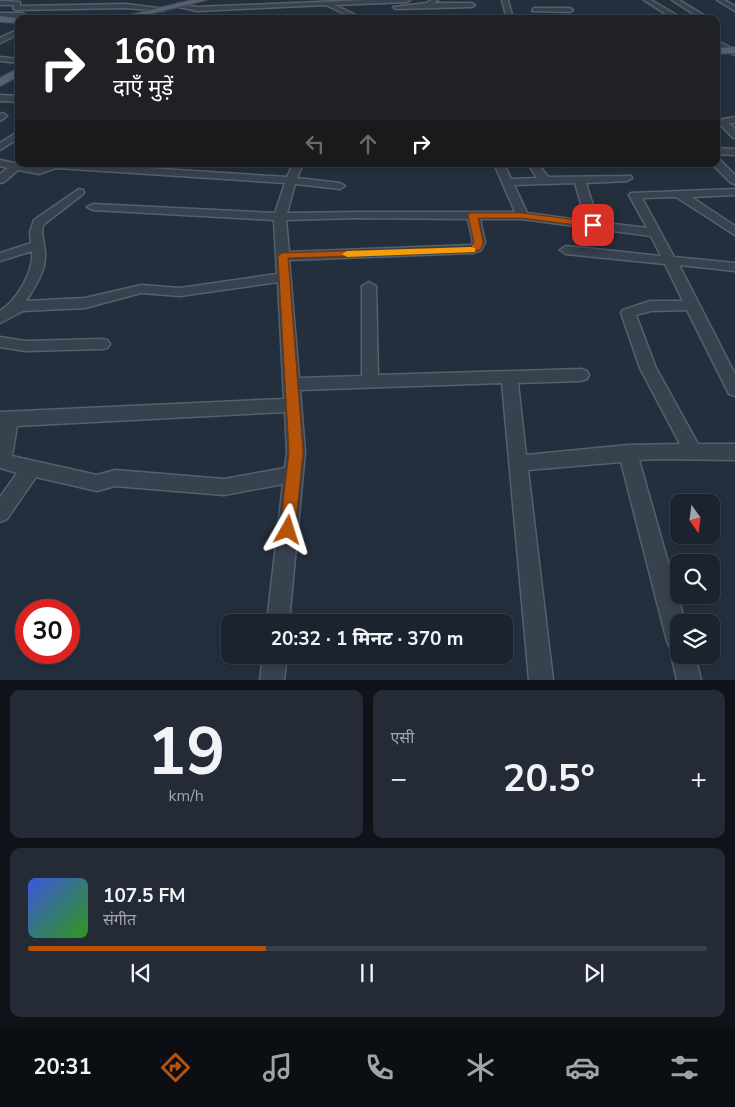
<!DOCTYPE html>
<html lang="hi">
<meta charset="utf-8">
<style>
:root{--surface:#1b232e;--page:#242b36;--text:#f1f3f6;--muted:#a0a4aa;--line:#39404a;--accent:#b45309}
body{margin:0;font-family:"Nunito Sans","Noto Sans Devanagari",sans-serif;background:var(--page);color:var(--text);height:100vh;display:flex;flex-direction:column;font-size:19px;white-space:nowrap}
*{box-sizing:border-box;margin:0}
p{font-size:16px;color:var(--muted)}
.icon{flex:none;width:28px;height:28px;fill:none;stroke:currentColor;stroke-width:2;stroke-linecap:round;stroke-linejoin:round}
.map{position:relative;height:680px;overflow:hidden}
.drawer{display:flex;flex-direction:column;gap:10px;padding:10px;background:#0f1319;flex:1}
.drawer>*{flex:none}
.top-card{position:absolute;left:15px;top:15px;width:705px;height:152px;border-radius:10px;box-shadow:0 2px 8px #0003,0 0 0 1px var(--line);background:#202124;color:#fff;overflow:hidden}
.needle{width:32px;rotate:166deg}
.tools{position:absolute;left:670px;top:494px;display:grid;gap:10px}
.tools a{display:grid;place-items:center;width:50px;height:50px;border-radius:10px;background:var(--surface);box-shadow:0 2px 8px #0003,0 0 0 1px var(--line);font-size:25px}
.speed{position:absolute;left:15px;top:599px;display:flex;gap:10px;font-size:25px;font-weight:700;text-align:center}
.speed>*{display:grid;place-content:center;width:65px;height:65px;border-radius:50%;background:var(--surface);box-shadow:0 2px 8px #0003,0 0 0 1px var(--line);line-height:1}
.speed .limit{border:8px solid #d22;background:#fff;color:#111}
.pin{position:absolute;display:grid;place-items:center;width:42px;height:42px;color:#fff;margin:-21px;border-radius:10px;box-shadow:0 2px 8px #0006}
.me{position:absolute;width:55px;margin:-28px;rotate:6deg;stroke-linejoin:round;filter:drop-shadow(0 0 4px #0008)}
.turn{display:flex;align-items:center;gap:18px;height:105px;padding:0 15px;font-size:22px}
.turn .icon{width:65px;height:65px;stroke-width:2.5}
.turn b{display:block;font-size:35px;line-height:42px}
.lanes{display:flex;align-items:center;height:48px;padding:0 15px;background:#0003;justify-content:center;gap:25px;direction:ltr}
.lanes .off{opacity:.35}
.big{font-size:38px;font-weight:700;line-height:1.1}
.drawer .tile{flex:1;display:flex;flex-direction:column;justify-content:center;gap:8px;min-width:0;padding:0 18px;border-radius:10px;background:var(--page)}
.drawer .dial{align-items:center;gap:0}
.dial b{font-size:65px;line-height:1}
.song{display:flex;align-items:center;gap:15px}
.cover{width:60px;height:60px;border-radius:8px;background:linear-gradient(135deg,hsl(230 70% 55%),hsl(110 70% 35%))}
.played{height:5px;border-radius:2px;background:linear-gradient(90deg,var(--accent) 35%,var(--line) 35%)}
.keys{display:flex;justify-content:space-around;direction:ltr}
.heat{display:flex;justify-content:space-between;align-items:center;font-size:28px;direction:ltr}
.drawer .tiles{flex:1;display:grid;gap:10px;grid-template-columns:1fr 1fr}
.tile:last-child{grid-column:span 2}
.trip{position:absolute;left:221px;top:614px;width:292px;height:50px;border-radius:10px;background:var(--surface);box-shadow:0 2px 8px #0003,0 0 0 1px var(--line);font-weight:700;line-height:50px;text-align:center}
.dock{display:flex;height:80px;justify-content:space-around;align-items:center;background:#0b0e12;color:var(--muted)}
.dock .icon{width:35px;height:35px}
.dock .active{color:var(--accent)}
.dock b{font-size:22px;color:var(--text)}
.map>svg:first-child{display:block}
</style>
<div class="map">
<svg width="735" height="680" viewBox="0 0 735 680">
<rect width="100%" height="100%" fill="#242f3e"/>
<g fill="none" stroke-linecap="round" stroke-linejoin="round">
<defs>
<g id="minor">
<polygon points="366,0 410,0 407,2 335,5 364,19 355,19 326,5 197,11 174,6 177,4 197,7"/>
<polygon points="431,0 438,0 434,3 472,3 475,5 472,7 396,9 393,7 427,3"/>
<polygon points="502,0 508,0 513,19 507,19"/>
<polygon points="644,0 651,0 678,16 695,15 672,0 679,0 705,16 702,18 673,19"/>
<polygon points="717,0 724,0 735,6 735,11"/>
<polygon points="0,1 20,2 20,6 125,4 166,9 163,11 125,8 16,10 13,8 14,5 0,5"/>
<polygon points="534,8 570,8 573,10 570,12 532,11"/>
<polygon points="0,13 22,13 25,15 16,21 13,19 15,17 0,17"/>
<polygon points="448,17 475,17 478,19 445,19"/>
<polygon points="19,29 19,34 0,43 0,38"/>
<polygon points="716,40 735,50 735,55 716,45"/>
<polygon points="0,57 19,59 19,63 0,61"/>
<polygon points="0,95 19,96 19,102 0,101"/>
<polygon points="3,113 7,116 0,121 0,114"/>
<polygon points="735,117 735,123 729,123 735,129 735,138 732,137 719,123 723,119"/>
<polygon points="19,131 19,138 0,150 0,143"/>
<polygon points="716,148 735,149 735,155 716,154"/>
<polygon points="716,159 720,160 735,175 735,184 731,183 712,164 716,164"/>
<path d="M0 160 38 168 49 164H84L287 177 293 164H303L297 178 340 183 345 186 340 189 295 184 287 213 356 212H515L496 168 499 164H509L506 168 511 179 537 178 528 164H538L548 177 631 176 632 178 627 181 586 183 598 222 647 228 629 195 631 193 735 189V195L691 197 735 226V235L676 197 642 198 674 257 735 263V271L679 265 735 374V396L729 394 687 310 651 311 636 315 656 368 698 444H735V460L658 459 639 460 685 622H679V655H695L701 680H677L671 655 673 650 671 649 667 641 621 462 528 470 553 680H529L502 383 300 390 305 452 289 622H267L283 484 224 495 115 486 97 491 36 477 7 519 0 522V497L17 473 0 468V412L284 399 278 282 180 296 141 293 85 308 23 311 0 323V311C17 300 34 272 32 251L0 261V253L31 243 30 232 34 220 79 189 83 190 84 192 83 194 43 225C40 236 46 245 45 257 45 273 34 288 26 301L85 298 141 285 180 288 277 274 274 220 93 210 87 207 93 204 275 213 285 183 56 168 39 174 18 170 4 182 0 183V174L8 168 0 166ZM575 183 586 221 527 213 514 185ZM356 218 468 219 473 242 471 245 289 252 286 220ZM480 219H522L651 236 661 256 566 246 560 250 566 254 665 264 683 301H650L623 310 621 313 640 368 680 444 628 445 526 455 518 383 581 381 587 379 589 375 587 371 581 369 378 375 376 286 369 282 362 286V376L299 378 289 260 473 253 481 250 485 242ZM285 412 287 452 285 468 224 479 115 470 97 475 12 456 17 426Z"/>
<polygon points="0,337 25,341 102,339 107,340 110,344 107,348 102,349 25,351 0,347"/>
<polygon points="263,655 287,655 284,680 260,680"/>
</g>
<g id="major">
<polygon points="192,0 207,0 129,19 113,19"/>
<polygon points="0,16 22,19 19,19 19,23 0,22"/>
<polygon points="735,47 735,53 716,54 716,48"/>
<polygon points="19,68 19,76 0,86 0,78"/>
</g>
</defs>
<use href="#minor" stroke="#565f6c" stroke-width="3"/>
<use href="#major" stroke="#414a57" stroke-width="2"/>
<use href="#minor" fill="#38414e" fill-rule="evenodd"/>
<use href="#major" fill="#56606e" fill-rule="evenodd"/>
</g>
<polygon fill="#b45309" stroke="#753606" points="470,213 522,213 593,222 598,225 593,227 522,218 478,218 483,242 481,249 473,252 288,258 303,452 295,530 293,535 288,537 282,535 280,530 289,452 278,256 282,253 471,247 474,242 468,215"/>
<polygon fill="#f59e0b" points="471,247 475,248 475,252 347,257 342,254 347,251"/>
</svg>
<div class="tools">
<a><svg class="needle" viewBox="-14 -14 28 28"><path d="M0-13l5 13h-10z" fill="#e53935"/><path d="M0 13l5-13h-10z" fill="#a0a4aa"/></svg></a>
<a><svg class="icon" aria-label="search" viewBox="0 0 24 24"><circle cx="10" cy="10" r="6"/><path d="M15 15l6 6"/></svg></a>
<a><svg class="icon" aria-label="layers" viewBox="0 0 24 24"><path d="M12 4l9 5-9 5-9-5zM3 14l9 5 9-5"/></svg></a>
</div>
<div class="speed"><div class="limit">30</div></div>
<div class="pin" style="left:593px;top:225px;background:#d93025"><svg class="icon" aria-label="arrive" viewBox="0 0 24 24"><path d="M6 21V4h12l-3 4 3 4H6"/></svg></div>
<svg class="me" style="left:288px;top:530px" viewBox="-20 -20 40 40"><path d="M0-17L14 15 0 8-14 15z" fill="#b45309" stroke="#fff" stroke-width="4"/></svg>
<div class="trip">20:32 · 1 मिनट · 370 m</div>
<div class="top-card">
<div class="turn"><svg class="icon" aria-label="right" viewBox="0 0 24 24"><path d="M7 20v-9h11M14 6l5 5-5 5"/></svg><div><b>160 m</b>दाएँ मुड़ें</div></div>
<div class="lanes"><svg class="icon off" aria-label="left" viewBox="0 0 24 24"><path d="M17 20v-9H6M10 6l-5 5 5 5"/></svg><svg class="icon off" aria-label="ahead" viewBox="0 0 24 24"><path d="M12 20V5M6 11l6-6 6 6"/></svg><svg class="icon" aria-label="right" viewBox="0 0 24 24"><path d="M7 20v-9h11M14 6l5 5-5 5"/></svg></div>
</div>
</div>
<section class="drawer">
<div class="tiles">
<div class="tile dial"><b>19</b><p>km/h</p></div>
<div class="tile"><p>एसी</p>
<div class="heat"><a>−</a><b class="big">20.5°</b><a>+</a></div>
</div>
<div class="tile">
<div class="song"><i class="cover"></i><div><b>107.5 FM</b><p>संगीत</p></div></div>
<div class="played"></div>
<div class="keys"><svg class="icon" aria-label="previous" viewBox="0 0 24 24"><path d="M18 5L8 12l10 7zM5 5v14"/></svg><svg class="icon" aria-label="pause" viewBox="0 0 24 24"><path d="M8 5v14M16 5v14"/></svg><svg class="icon" aria-label="next" viewBox="0 0 24 24"><path d="M6 5l10 7-10 7zM19 5v14"/></svg></div>
</div>
</div>
</section>
<nav class="dock">
<b>20:31</b>
<svg class="icon active" aria-label="directions" viewBox="0 0 24 24"><path d="M12 3l9 9-9 9-9-9zM9 14v-3h6M13 9l2 2-2 2"/></svg>
<svg class="icon" aria-label="music" viewBox="0 0 24 24"><path d="M9 18V5l10-2v13"/><circle cx="6" cy="18" r="3"/><circle cx="16" cy="16" r="3"/></svg>
<svg class="icon" aria-label="phone" viewBox="0 0 24 24"><path d="M5 4h4l2 5-3 2q2 4 5 5l2-3 5 2v4C11 20 4 13 5 4z"/></svg>
<svg class="icon" aria-label="climate" viewBox="0 0 24 24"><path d="M12 3v18M4 7l16 10M4 17L20 7"/></svg>
<svg class="icon" aria-label="car" viewBox="0 0 24 24"><path d="M5 17H2v-5l4-1 3-4h7l3 4 3 1v5h-3M9 17h6M6 11h13"/><circle cx="7" cy="17" r="2"/><circle cx="17" cy="17" r="2"/></svg>
<svg class="icon" aria-label="filters" viewBox="0 0 24 24"><path d="M4 7h16M4 17h16"/><circle cx="9" cy="7" r="2"/><circle cx="15" cy="17" r="2"/></svg>
</nav>
